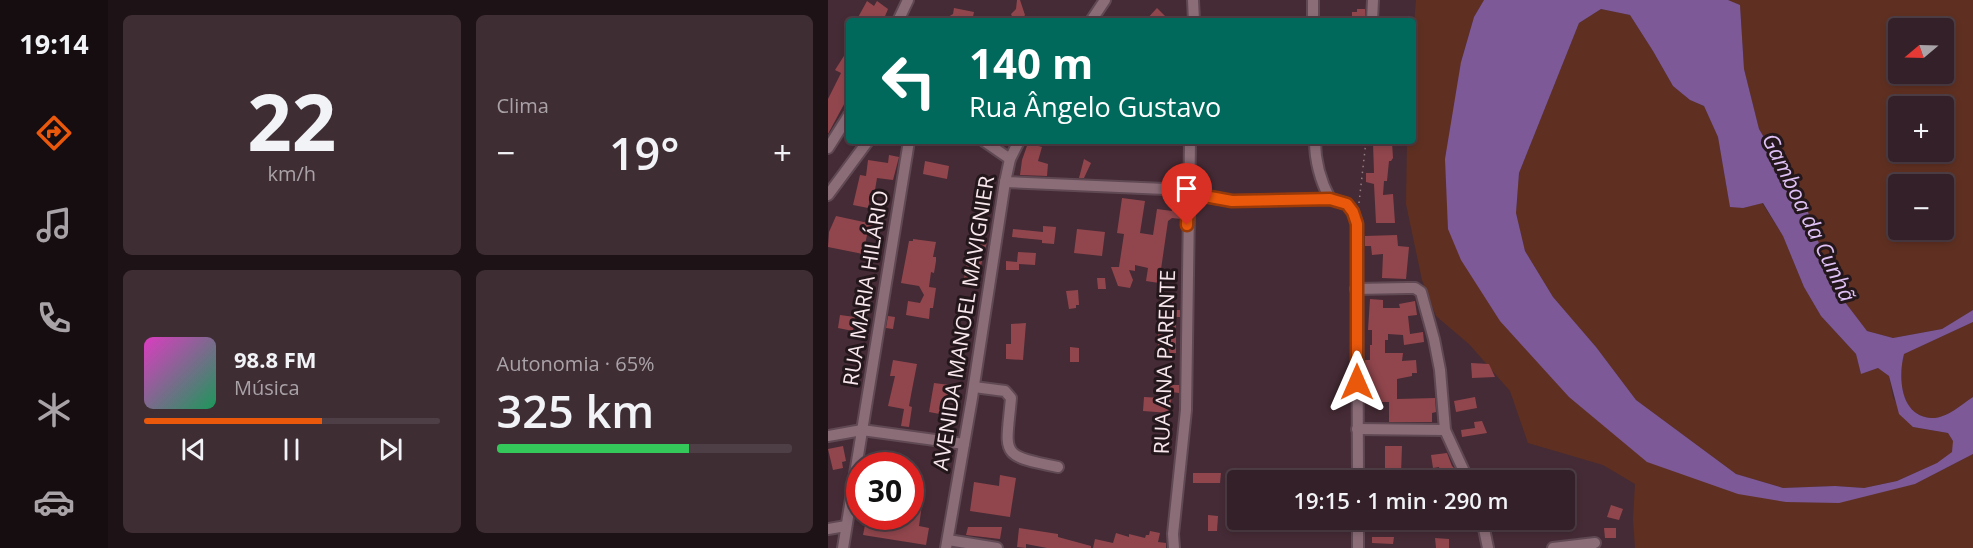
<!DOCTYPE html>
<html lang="pt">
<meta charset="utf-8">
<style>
:root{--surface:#342028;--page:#3f2d34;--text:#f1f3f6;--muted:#a9a3a8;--line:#4e3e45;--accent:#ea580c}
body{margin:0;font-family:"Open Sans",sans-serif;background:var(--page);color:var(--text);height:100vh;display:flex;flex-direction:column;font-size:22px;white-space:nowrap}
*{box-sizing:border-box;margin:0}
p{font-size:20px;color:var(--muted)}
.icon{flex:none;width:33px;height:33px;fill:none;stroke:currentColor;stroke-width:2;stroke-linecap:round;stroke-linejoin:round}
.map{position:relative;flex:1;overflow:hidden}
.sheet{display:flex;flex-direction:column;gap:15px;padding:15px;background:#1d1216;width:720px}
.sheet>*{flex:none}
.guide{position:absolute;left:18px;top:18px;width:570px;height:126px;border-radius:6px;box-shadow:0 3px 9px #0003,0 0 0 2px var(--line);background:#00695c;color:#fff;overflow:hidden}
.needle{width:39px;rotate:251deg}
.buttons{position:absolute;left:1060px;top:18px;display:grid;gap:12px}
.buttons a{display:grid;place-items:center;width:66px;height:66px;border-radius:6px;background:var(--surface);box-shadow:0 3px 9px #0003,0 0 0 2px var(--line);font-size:30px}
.speed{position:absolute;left:18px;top:452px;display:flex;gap:12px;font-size:30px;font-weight:700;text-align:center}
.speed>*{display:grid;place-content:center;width:78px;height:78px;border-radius:50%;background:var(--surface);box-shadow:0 3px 9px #0003,0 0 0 2px var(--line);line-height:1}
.speed .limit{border:9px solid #d22;background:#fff;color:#111}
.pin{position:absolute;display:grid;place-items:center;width:51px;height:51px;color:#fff;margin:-62px -26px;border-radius:50% 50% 50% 0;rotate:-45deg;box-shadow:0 0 6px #0007}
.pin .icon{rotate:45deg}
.me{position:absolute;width:66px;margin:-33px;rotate:0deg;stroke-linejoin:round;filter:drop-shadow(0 0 4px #0008)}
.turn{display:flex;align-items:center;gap:21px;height:126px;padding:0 24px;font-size:27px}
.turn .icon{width:78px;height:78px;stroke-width:2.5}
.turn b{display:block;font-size:42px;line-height:51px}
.big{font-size:45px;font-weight:600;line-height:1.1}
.sheet .widget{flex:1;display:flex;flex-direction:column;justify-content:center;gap:9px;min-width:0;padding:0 21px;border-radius:9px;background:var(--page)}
.sheet .dial{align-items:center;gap:0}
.dial b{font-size:78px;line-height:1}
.song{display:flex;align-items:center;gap:18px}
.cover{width:72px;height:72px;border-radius:9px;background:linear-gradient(135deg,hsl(310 70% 55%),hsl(150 70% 35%))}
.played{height:6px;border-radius:3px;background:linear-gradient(90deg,var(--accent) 60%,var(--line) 60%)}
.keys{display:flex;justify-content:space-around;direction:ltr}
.heat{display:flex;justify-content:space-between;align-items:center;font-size:33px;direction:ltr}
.charge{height:9px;border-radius:4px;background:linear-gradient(90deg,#34c759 65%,var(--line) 0)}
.sheet .tiles{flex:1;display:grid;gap:15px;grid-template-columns:repeat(2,1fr)}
.trip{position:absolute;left:399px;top:470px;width:348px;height:60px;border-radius:6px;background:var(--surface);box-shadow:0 3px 9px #0003,0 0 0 2px var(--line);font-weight:600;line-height:60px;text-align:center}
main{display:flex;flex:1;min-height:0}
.tab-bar{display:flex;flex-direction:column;width:108px;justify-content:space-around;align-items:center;background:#150d10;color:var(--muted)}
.tab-bar .icon{width:42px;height:42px}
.tab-bar .selected{color:var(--accent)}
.tab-bar b{font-size:27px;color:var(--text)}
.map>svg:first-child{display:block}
</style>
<main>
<nav class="tab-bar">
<b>19:14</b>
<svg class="icon selected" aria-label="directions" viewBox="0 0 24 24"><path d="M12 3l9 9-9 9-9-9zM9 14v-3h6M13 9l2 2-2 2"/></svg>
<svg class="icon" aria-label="music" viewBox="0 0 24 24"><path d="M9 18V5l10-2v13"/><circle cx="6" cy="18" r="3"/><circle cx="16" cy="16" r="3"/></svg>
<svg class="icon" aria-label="phone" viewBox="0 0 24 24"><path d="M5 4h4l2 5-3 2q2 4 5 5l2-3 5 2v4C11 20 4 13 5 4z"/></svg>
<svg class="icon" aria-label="climate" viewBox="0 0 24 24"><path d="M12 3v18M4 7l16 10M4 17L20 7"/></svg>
<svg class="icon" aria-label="car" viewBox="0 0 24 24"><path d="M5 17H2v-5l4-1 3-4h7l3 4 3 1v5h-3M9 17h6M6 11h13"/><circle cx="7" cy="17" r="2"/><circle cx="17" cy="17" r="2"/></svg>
</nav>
<section class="sheet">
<div class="tiles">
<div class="widget dial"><b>22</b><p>km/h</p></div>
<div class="widget"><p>Clima</p>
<div class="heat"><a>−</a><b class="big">19°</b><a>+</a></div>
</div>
<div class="widget">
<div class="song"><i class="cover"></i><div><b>98.8 FM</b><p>Música</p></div></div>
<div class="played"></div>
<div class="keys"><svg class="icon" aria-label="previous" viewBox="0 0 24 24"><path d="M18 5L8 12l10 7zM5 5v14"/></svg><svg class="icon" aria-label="pause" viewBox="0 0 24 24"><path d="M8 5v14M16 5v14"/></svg><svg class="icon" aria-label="next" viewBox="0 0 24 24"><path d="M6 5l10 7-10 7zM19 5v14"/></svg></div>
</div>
<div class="widget"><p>Autonomia · 65%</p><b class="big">325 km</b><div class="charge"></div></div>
</div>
</section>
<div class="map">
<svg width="1145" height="548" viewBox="0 0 1145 548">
<rect width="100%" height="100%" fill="#452b35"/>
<g fill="#5f3022" fill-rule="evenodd">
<polygon points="588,0 656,0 646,17 633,61 741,397 958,502 1087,484 1145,454 1145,548 807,548 805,519 807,484 775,465 700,443 682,391 642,345 608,316 594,280 578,204 579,141 585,141 585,37"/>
<path d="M900 0H1145V310L1114 329 1065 338 1039 331 1007 289 980 212 931 129 916 69 912 5ZM1071 28H1116V74H1071ZM1071 106H1116V152H1071ZM1071 184H1116V230H1071Z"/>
<polygon points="773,9 802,15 825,51 845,86 862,100 876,106 890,137 902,206 915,208 934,203 955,236 976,287 993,316 1028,354 1033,374 1050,368 1061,376 1065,398 1085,427 1120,433 1125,441 1125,452 1109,463 1069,481 1036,488 1007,486 955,488 908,474 808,400 768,347 725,297 697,251 688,213 691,173 751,23"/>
<path d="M1145 322V397C1133 405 1118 419 1103 418 1072 416 1070 377 1076 354Z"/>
</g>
<path fill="#7d5997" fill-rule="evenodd" d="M656 0H900L912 5 916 69 931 129 980 212 1007 289 1039 331 1065 338 1114 329 1145 310V322L1076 354C1070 377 1072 416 1103 418 1118 419 1133 405 1145 397V454L1087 484 1011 503 958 502 910 494 819 462 741 397 672 321 633 260 620 229 617 159 633 62 646 17ZM773 9 802 15 825 51 845 86 862 100 876 106 890 137 902 207 915 208 935 203 955 236 976 287 993 316 1028 354 1033 374 1050 368 1061 376 1071 414 1085 427 1120 433 1125 441 1124 452 1109 463 1069 481 1036 488 1007 486 955 488 908 474 808 400 768 347 725 297 697 251 688 213 691 173 751 23Z"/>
<g fill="#91464d">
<polygon points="189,0 192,0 197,15 194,19 189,21 185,19 183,14 188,9"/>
<polygon points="39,1 46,6 49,1 60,9 55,21 28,21"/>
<polygon points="126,8 146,12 144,21 113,21 125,14"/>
<polygon points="329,8 342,21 317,21"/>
<polygon points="529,9 537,9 537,21 524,21 524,12 529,12"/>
<polygon points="21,48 21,95 0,134 0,99 13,73 7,70"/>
<polygon points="564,142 565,158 563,161 561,161 559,181 556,181 555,195 565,194 567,223 548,223 546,184 538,182 538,173 546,173 545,143"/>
<polygon points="200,143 214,147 210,161 220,164 219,176 192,175 194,160"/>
<polygon points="61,155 71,157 65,180 49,178 47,190 44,190 40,208 25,205 32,175 38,176 40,160 60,163"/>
<polygon points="256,159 263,163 256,178 251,178"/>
<polygon points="97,161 121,166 119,179 95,174"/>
<polygon points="294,198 317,201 312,233 325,235 329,209 344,211 344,207 353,208 353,219 344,218 340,221 331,283 318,281 320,268 307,265 307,271 301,270 305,280 302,288 290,286 283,267 291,267 296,234 289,233"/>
<polygon points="44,208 54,210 54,229 49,229 47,237 39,235 35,254 0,247 1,232 8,216 45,224"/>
<polygon points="215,226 228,227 226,244 214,243 214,240 184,237 185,229 215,232"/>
<polygon points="249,229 277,232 274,256 246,253"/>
<polygon points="569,235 570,246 581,247 578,279 554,278 555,254 544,255 543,246 537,246 537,236"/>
<polygon points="85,239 108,242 105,257 108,257 108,261 106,273 103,272 101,287 108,288 105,308 102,308 101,319 78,315 80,301 92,303 96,295 91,286 73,283 81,241 85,241"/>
<polygon points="148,240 159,242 149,281 136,278 141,253 146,254"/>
<polygon points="190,252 208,253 207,265 191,264 191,270 178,270 178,261 189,262"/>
<polygon points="269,278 277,278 278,289 270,289"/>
<polygon points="250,290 251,305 248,305 248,308 241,309 238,291"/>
<polygon points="542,299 555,300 555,308 572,308 571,304 587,301 589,315 580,316 582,334 595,332 596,342 576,345 575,335 560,334 560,340 557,340 557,353 575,353 574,361 588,360 589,373 584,373 584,376 569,379 569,399 607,398 608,412 604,413 604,422 561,422 561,402 544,402 543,385 537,385 537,360 542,360 542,345 544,345 544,330 540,330"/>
<polygon points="345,300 346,310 352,310 352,317 348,317 348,353 330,353 330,324 333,324 333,310 332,301"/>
<polygon points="12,315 27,317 25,331 10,328"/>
<polygon points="60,316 67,317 65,329 58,328"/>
<polygon points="198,323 195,360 178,359 178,344 183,344 183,324"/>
<polygon points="242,347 251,348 251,362 242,362"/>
<polygon points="65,360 89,364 83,395 81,406 84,407 81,427 73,426 76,409 60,406 67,376 62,376"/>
<polygon points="643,363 661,364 667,377 644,378"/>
<polygon points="106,383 122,385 117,415 101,412"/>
<polygon points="335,385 351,385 351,393 344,392 342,413 315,411 316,397 335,398"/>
<polygon points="647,397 649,408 628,412 626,401"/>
<polygon points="654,421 659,433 634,437 633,430 647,428 646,422"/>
<polygon points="15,446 18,461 14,462 15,468 5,470 0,449"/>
<polygon points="557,446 574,446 573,474 568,474 568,480 549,480 549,468 557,469"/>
<polygon points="619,453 624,466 626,468 627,480 612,480 611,467 605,468 603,455"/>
<polygon points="408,472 420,472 421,480 408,480"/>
<polygon points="365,473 393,473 392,483 365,483"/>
<polygon points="172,475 188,478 182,517 142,511 146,482 171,486"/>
<polygon points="82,496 95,498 91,526 101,528 98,545 35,535 38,520 65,524 66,516 82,516"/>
<polygon points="783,505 795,509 791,520 779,517"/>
<polygon points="380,515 390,516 389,531 380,531"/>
<polygon points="542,519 570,519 569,526 542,525"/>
<polygon points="140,527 174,527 172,539 138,535"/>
<polygon points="191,528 230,534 230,537 263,546 263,548 219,548 198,544 198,548 189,547"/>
<polygon points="776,528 788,528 788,538 777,538"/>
<polygon points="322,531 332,533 330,542 338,543 338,548 265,548 267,539 285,543 288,533 301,537 301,534 317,538 318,535 321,535"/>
<polygon points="544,537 566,537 565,544 544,543"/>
<polygon points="607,538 621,539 621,548 608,548"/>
</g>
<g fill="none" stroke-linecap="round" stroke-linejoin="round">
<defs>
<g id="minor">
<polyline points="365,0 366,21"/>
<polyline points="485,0 485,21"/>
<polyline points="70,21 80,0"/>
<polyline points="263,21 277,0"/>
<polyline points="544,21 545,0"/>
<polyline points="156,141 182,159"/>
<path d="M487 141C487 163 492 180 502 199"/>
<polyline points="0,148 21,115"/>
<polyline points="177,182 337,189 404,201 502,199 519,204 525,212 529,223 530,480"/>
<polyline points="0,195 40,141"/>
<polyline points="528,289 580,288 587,288 593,292 606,339 612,370 617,430 640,480"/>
<path d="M146 387 177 391 183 398C178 455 170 455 230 467"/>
<polyline points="529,429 617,430"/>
<polyline points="0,436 34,430 136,444"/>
<polyline points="530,519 530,548"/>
<polyline points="654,519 660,548"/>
<polyline points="0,529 18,526"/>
<polyline points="120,540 169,548"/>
<polyline points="15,548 81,141"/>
<polyline points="118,548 144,398 177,182 182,159 191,141"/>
<polyline points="346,548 345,534 358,410 362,141"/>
<polyline points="725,548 767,543"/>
</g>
</defs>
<use href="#minor" stroke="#604953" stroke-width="14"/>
<polyline stroke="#947e86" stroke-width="1.5" stroke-dasharray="1.5 4.5" stroke-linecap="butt" points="531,203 538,141"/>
<use href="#minor" stroke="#8b6d78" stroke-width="10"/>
</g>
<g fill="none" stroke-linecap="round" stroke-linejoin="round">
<defs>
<polyline id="route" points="359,225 360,193 404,201 502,199 519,204 525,212 529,224 529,382"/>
</defs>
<use href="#route" stroke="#983908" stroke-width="15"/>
<use href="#route" stroke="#ea580c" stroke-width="10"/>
</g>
<g text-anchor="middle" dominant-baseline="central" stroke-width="6" stroke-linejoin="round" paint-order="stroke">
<g font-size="21" fill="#f8e7ed" stroke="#23171c">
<text transform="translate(37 288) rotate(-81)">RUA MARIA HILÁRIO</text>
<text transform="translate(135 323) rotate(-81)">AVENIDA MANOEL MAVIGNIER</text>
<text transform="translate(336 362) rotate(-88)">RUA ANA PARENTE</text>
</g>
<g font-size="22" font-style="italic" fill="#dfc1f6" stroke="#23171c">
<text transform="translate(982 217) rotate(64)">Gamboa da Cunhã</text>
</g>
</g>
</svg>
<div class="buttons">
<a><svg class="needle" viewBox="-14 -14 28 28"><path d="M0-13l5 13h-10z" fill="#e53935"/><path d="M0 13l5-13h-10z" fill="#a9a3a8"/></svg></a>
<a>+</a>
<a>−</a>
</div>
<div class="speed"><div class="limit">30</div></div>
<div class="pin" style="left:359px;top:225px;background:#d93025"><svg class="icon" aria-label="arrive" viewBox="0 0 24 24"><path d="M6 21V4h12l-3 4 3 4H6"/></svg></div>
<svg class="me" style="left:529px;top:382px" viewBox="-20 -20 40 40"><path d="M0-17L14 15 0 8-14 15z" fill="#ea580c" stroke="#fff" stroke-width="4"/></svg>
<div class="trip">19:15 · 1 min · 290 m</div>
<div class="guide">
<div class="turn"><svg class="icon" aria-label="left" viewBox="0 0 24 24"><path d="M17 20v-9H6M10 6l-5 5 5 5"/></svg><div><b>140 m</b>Rua Ângelo Gustavo</div></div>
</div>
</div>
</main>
